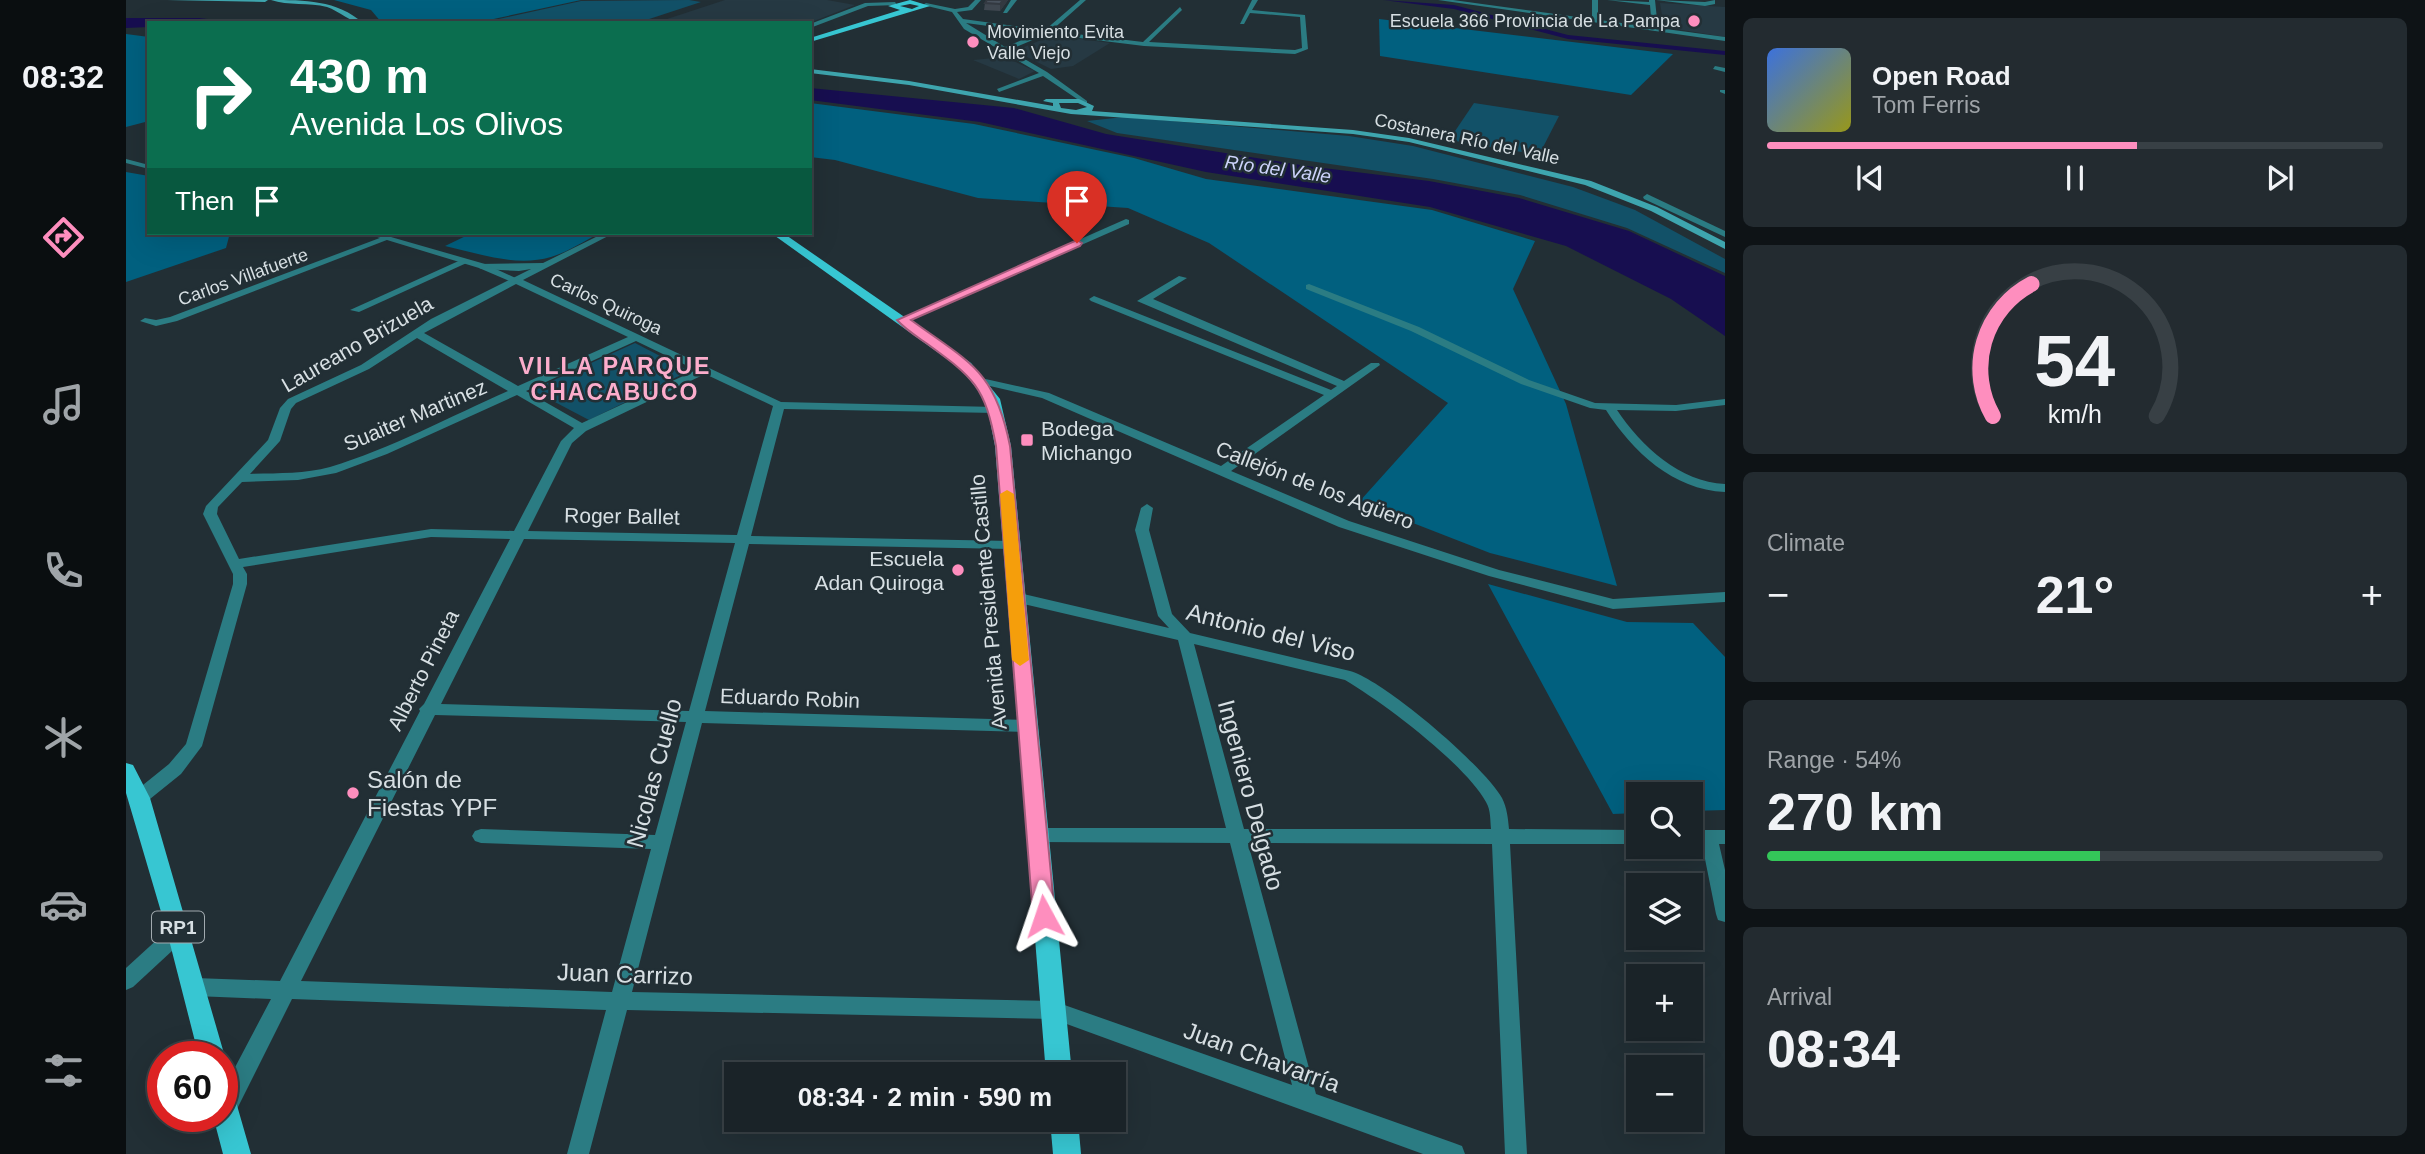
<!DOCTYPE html>
<meta charset="utf-8">
<style>
:root{--surface:#1a2328;--page:#232b30;--text:#f1f3f6;--muted:#9fa4a8;--line:#384045;--accent:#fe8ebe}
body{margin:0;font-family:Helvetica,sans-serif;background:var(--page);color:var(--text);height:100vh;display:flex;flex-direction:column;font-size:26px;white-space:nowrap}
*{box-sizing:border-box;margin:0}
p{font-size:23px;color:var(--muted)}
.icon{flex:none;width:38px;height:38px;fill:none;stroke:currentColor;stroke-width:2;stroke-linecap:round;stroke-linejoin:round}
.map{position:relative;flex:1;overflow:hidden}
.panel{display:flex;flex-direction:column;gap:18px;padding:18px;background:#0e1316;width:700px}
.panel>*{flex:none}
.hud{position:absolute;left:21px;top:21px;width:665px;height:214px;border-radius:0px;box-shadow:0 7px 28px #0002,0 0 0 2px var(--line);background:#0b6e4f;color:#fff;overflow:hidden}
.controls{position:absolute;left:1500px;top:782px;display:grid;gap:14px}
.controls a{display:grid;place-items:center;width:77px;height:77px;border-radius:0px;background:var(--surface);box-shadow:0 7px 28px #0002,0 0 0 2px var(--line);font-size:35px}
.speed{position:absolute;left:21px;top:1041px;display:flex;gap:14px;font-size:35px;font-weight:700;text-align:center}
.speed>*{display:grid;place-content:center;width:91px;height:91px;border-radius:50%;background:var(--surface);box-shadow:0 7px 28px #0002,0 0 0 2px var(--line);line-height:1}
.speed .limit{border:10px solid #d22;background:#fff;color:#111}
.pin{position:absolute;display:grid;place-items:center;width:60px;height:60px;color:#fff;margin:-72px -30px;border-radius:50% 50% 50% 0;rotate:-45deg;box-shadow:0 0 7px #0007}
.pin .icon{rotate:45deg}
.me{position:absolute;width:77px;margin:-38px;rotate:355deg;stroke-linejoin:round;filter:drop-shadow(0 0 5px #0008)}
.turn{display:flex;align-items:center;gap:24px;height:147px;padding:0 28px;font-size:32px}
.turn .icon{width:91px;height:91px;stroke-width:2.5}
.turn b{display:block;font-size:49px;line-height:60px}
.then{display:flex;align-items:center;height:66px;padding:0 28px;background:#0003;gap:14px;font-size:26px}
.big{font-size:52px;font-weight:700;line-height:1.1}
.panel .widget{flex:1;display:flex;flex-direction:column;justify-content:center;gap:10px;min-width:0;padding:0 24px;border-radius:10px;background:var(--page)}
.panel .dial{align-items:center;gap:0}
.dial svg{height:182px;overflow:visible;fill:none;stroke:var(--line);stroke-width:7;stroke-linecap:round;text-anchor:middle}
.dial text{fill:var(--text);stroke:none}
.song{display:flex;align-items:center;gap:21px}
.cover{width:84px;height:84px;border-radius:10px;background:linear-gradient(135deg,hsl(220 70% 55%),hsl(60 70% 35%))}
.played{height:7px;border-radius:4px;background:linear-gradient(90deg,var(--accent) 60%,var(--line) 60%)}
.keys{display:flex;justify-content:space-around;direction:ltr}
.heat{display:flex;justify-content:space-between;align-items:center;font-size:38px;direction:ltr}
.charge{height:10px;border-radius:5px;background:linear-gradient(90deg,#34c759 54%,var(--line) 0)}
.trip{position:absolute;left:598px;top:1062px;width:402px;height:70px;border-radius:0px;background:var(--surface);box-shadow:0 7px 28px #0002,0 0 0 2px var(--line);font-weight:700;line-height:70px;text-align:center}
main{display:flex;flex:1;min-height:0}
.tabs{display:flex;flex-direction:column;width:126px;justify-content:space-around;align-items:center;background:#0a0e10;color:var(--muted)}
.tabs .icon{width:49px;height:49px}
.tabs .on{color:var(--accent)}
.tabs b{font-size:32px;color:var(--text)}
.map>svg:first-child{display:block}
</style>
<main>
<nav class="tabs">
<b>08:32</b>
<svg class="icon on" aria-label="directions" viewBox="0 0 24 24"><path d="M12 3l9 9-9 9-9-9zM9 14v-3h6M13 9l2 2-2 2"/></svg>
<svg class="icon" aria-label="music" viewBox="0 0 24 24"><path d="M9 18V5l10-2v13"/><circle cx="6" cy="18" r="3"/><circle cx="16" cy="16" r="3"/></svg>
<svg class="icon" aria-label="phone" viewBox="0 0 24 24"><path d="M5 4h4l2 5-3 2q2 4 5 5l2-3 5 2v4C11 20 4 13 5 4z"/></svg>
<svg class="icon" aria-label="climate" viewBox="0 0 24 24"><path d="M12 3v18M4 7l16 10M4 17L20 7"/></svg>
<svg class="icon" aria-label="car" viewBox="0 0 24 24"><path d="M5 17H2v-5l4-1 3-4h7l3 4 3 1v5h-3M9 17h6M6 11h13"/><circle cx="7" cy="17" r="2"/><circle cx="17" cy="17" r="2"/></svg>
<svg class="icon" aria-label="filters" viewBox="0 0 24 24"><path d="M4 7h16M4 17h16"/><circle cx="9" cy="7" r="2"/><circle cx="15" cy="17" r="2"/></svg>
</nav>
<div class="map">
<svg width="1599" height="1154" viewBox="0 0 1599 1154">
<rect width="100%" height="100%" fill="#222f35"/>
<g fill="#263943">
<polygon points="599,0 701,0 729,5 683,23 532,22"/>
<polygon points="1534,3 1599,7 1599,37 1538,27"/>
<polygon points="927,35 984,43 947,66 925,69 889,51"/>
<polygon points="879,57 909,71 893,79 847,60"/>
</g>
<g fill="#125168">
<polygon points="563,0 575,2 511,23 355,23 455,1"/>
<polygon points="1348,103 1433,116 1413,155 1323,140"/>
<polygon points="998,117 1223,136 1287,146 1447,187 1509,210 1599,259 1599,273 1501,228 1394,195 1307,179 991,133 961,121"/>
<polygon points="509,343 563,371 463,420 406,390"/>
</g>
<g fill="#01607f">
<polygon points="208,0 455,0 349,23 256,23 245,10"/>
<polygon points="1253,19 1547,54 1505,95 1254,56"/>
<polygon points="0,34 23,37 23,121 0,127"/>
<polygon points="684,103 848,124 1008,158 1080,179 1306,210 1409,241 1387,289 1440,404 1491,586 1364,553 1233,502 1322,403 1083,243 1002,208 852,198 709,160 684,157"/>
<polygon points="0,172 23,176 23,233 104,233 100,248 0,282"/>
<path d="M346 233H474C458 241 442 252 425 257 390 267 354 254 319 246Z"/>
<polygon points="1362,584 1501,622 1567,623 1599,657 1599,810 1565,811 1564,794 1512,794 1512,813 1487,814"/>
</g>
<g fill="#170e50">
<polygon points="0,18 73,18 115,23 23,23 23,27 0,28"/>
<polygon points="684,88 888,108 980,134 1181,166 1303,181 1393,198 1503,231 1599,276 1599,336 1545,299 1440,246 1304,207 1080,172 854,122 684,100"/>
</g>
<g fill="none" stroke-linecap="round" stroke-linejoin="round">
<polygon fill="#170e50" fill-rule="evenodd" points="1257,0 1328,5 1442,35 1599,51 1599,55 1442,39 1328,9"/>
<g fill="#2b7c83" fill-rule="evenodd">
<path d="M849 0H855L846 10 831 12 837 19 919 30 954 0H960L925 31 1017 42 1054 7 1056 10 1023 42 1169 50 1176 48 1174 17 1124 13 1118 24H1114L1126 0H1132L1126 10 1179 15 1182 49 1169 54 1018 46 921 34 883 50 921 72 961 101V103H957L917 76 873 92 871 89 913 73 838 29 826 12 797 5 800 3 829 9 842 7ZM840 23 913 33 879 47Z"/>
<polygon points="885,0 891,0 881,13 877,13"/>
<polygon points="1466,0 1472,0 1472,19 1469,21 1466,19"/>
<polygon points="1481,0 1523,2 1523,0 1529,0 1532,29 1529,31 1526,29 1524,5"/>
<polygon points="1530,0 1579,2 1589,0 1589,4 1579,6"/>
<polygon points="769,2 771,5 742,6 684,28 684,24 739,3"/>
<polygon points="1589,66 1599,68 1599,72 1587,69"/>
<polygon points="1594,90 1599,90 1599,94 1594,92"/>
<polygon points="1521,194 1599,231 1599,237 1518,199 1517,197"/>
<polygon points="1000,219 1003,220 1003,224 780,322 771,320"/>
<path d="M478 233H488L397 280 655 402 870 407 876 410 870 413 658 409 625 536 885 541 892 545 885 549 623 544 579 711 900 720 906 722 908 726 906 730 900 732 576 723 506 992 927 1001 1166 1085 1104 843 910 842 904 840 901 835 904 830 910 828H1100L1052 640 889 602 882 597 889 592 1043 628 1032 616 1009 530 1015 508 1021 504 1027 508 1023 530 1046 614 1064 633 1224 671C1259 681 1358 766 1376 798 1381 808 1382 818 1383 829L1512 830V844H1384L1401 1154H1379L1366 844 1122 843 1190 1094 1328 1143 1336 1146 1339 1154H1297L927 1019 501 1010 463 1154H441L480 1010 166 999 107 1117 99 1120 91 1117 96 1116V1092L145 999 69 996 62 993 59 987 62 981 69 978 154 981 294 711 293 709 298 704 384 539 305 537 117 567 121 574V584L76 746 55 774 19 803 13 805 7 803 4 798 7 793 43 764 60 744 107 584V574L77 514 80 506 142 440 154 408 162 399 235 365 305 319 405 269 393 271 356 269 353 268V264L417 263ZM390 284 502 337 392 386 298 333ZM291 338 382 391C325 416 264 449 204 467 178 474 150 473 124 474L154 441 165 409 170 403 243 369ZM510 341 570 370 456 423 400 391ZM579 374 647 406 611 535 402 531 446 443 460 431ZM391 395 448 428 435 441 388 531 305 529 113 559 91 514 92 507 116 482 172 480 210 473 261 454ZM398 539 609 543 563 711 315 704ZM1068 644 1219 680C1258 703 1339 764 1360 802 1365 810 1364 821 1365 829H1118ZM309 715 560 722 529 835 355 829 349 831 346 836 349 841 355 843 525 849 486 992 175 981Z"/>
<polygon points="259,236 266,238 51,321 30,326 14,321 19,318 30,320 44,317"/>
<polygon points="337,259 345,261 233,312 224,310"/>
<polygon points="1053,276 1061,278 1027,299 1218,381 1245,363 1253,363 1254,365 1105,471 1223,521 1373,570 1487,599 1599,592 1599,602 1487,609 1363,576 1213,527 916,398 851,383 849,381 855,378 923,393 1095,466 1198,395 965,301 963,299 968,296 1205,390 1211,386 1011,301"/>
<path d="M1183 284 1293 327 1403 380 1469 403 1550 405 1599 399V405L1550 411 1491 410C1515 446 1554 482 1599 484V492C1547 490 1506 451 1480 410L1464 408 1395 384 1285 331 1180 289V285Z"/>
<polygon points="1564,830 1599,830 1599,844 1593,844 1599,870 1599,922 1592,920 1590,914 1576,844 1564,844"/>
<polygon points="53,924 60,926 63,932 60,938 7,987 0,990 0,968 46,926"/>
</g>
<g fill="#2b7c83" fill-rule="evenodd">
<polygon points="1312,0 1327,0 1599,37 1599,41"/>
<polygon points="0,159 23,165 23,169 0,163"/>
<polygon points="238,233 251,233 359,264 396,281 388,283 353,268"/>
</g>
<g fill="#3ea5ae" fill-rule="evenodd">
<polygon points="41,0 142,0 139,2"/>
<path d="M145 0C178 0 211 0 237 23 225 23 213 11 201 7 183 2 162 6 145 0Z"/>
<path d="M684 69 783 81 927 106V103L917 101 920 99H953L968 106 966 111 1227 130 1283 138 1465 181 1531 207 1599 242V249L1525 211 1459 185 1283 142 1227 134 945 114 783 85 684 73ZM933 103H952L961 107 950 110 935 108Z"/>
</g>
<g fill="#37c6d2" fill-rule="evenodd">
<path d="M784 0 804 6 684 42V38L774 10 762 6ZM784 4 793 6 786 9 774 6Z"/>
<polygon points="645,233 657,233 845,363 874,399 885,446 946,1074 920,1074 869,446 860,400 835,369"/>
<polygon points="0,763 7,765 24,798 99,1057 96,1064 96,1057 73,1057 41,932 0,793"/>
<polygon points="96,1084 106,1088 125,1154 97,1154 87,1116 96,1116"/>
<polygon points="924,1120 952,1120 955,1154 927,1154"/>
</g>
</g>
<polygon fill="#3f4750" points="861,0 882,0 874,11 858,10 859,3"/>
<polygon fill="#333941" points="877,0 882,0 874,11 874,4"/>
<polygon fill="#49525d" stroke="#333941" stroke-width="2" points="861,0 877,0 874,4 859,3"/>
<path fill="#fe8ebe" stroke="#a55c7c" stroke-width="2" d="M951 240 956 243 954 246 785 320C844 363 869 370 884 446L929 916 926 922 918 925 910 922 907 916 870 446C859 386 848 378 800 343 790 336 779 329 771 320Z"/>
<polygon fill="#f59e0b" points="881,490 888,494 903,660 894,666 886,660 874,494"/>
<g fill="#fe8ebe" stroke="#222f35" stroke-width="2.5">
<circle cx="1568" cy="21" r="7"/>
<circle cx="847" cy="42" r="7"/>
<rect x="894" y="433" width="14" height="14" rx="3.5"/>
<circle cx="832" cy="570" r="7"/>
<circle cx="227" cy="793" r="7"/>
</g>
<g text-anchor="middle" dominant-baseline="central" stroke-width="5" stroke-linejoin="round" paint-order="stroke">
<g font-size="18" fill="#d7dfe3" stroke="#222f35" text-anchor="end">
<text x="1554" y="21">Escuela 366 Provincia de La Pampa</text>
<text x="861" y="32" text-anchor="start">Movimiento Evita<tspan x="861" dy="21">Valle Viejo</tspan></text>
</g>
<g font-size="18" fill="#d7dfe3" stroke="#222f35">
<text transform="translate(1341 139) rotate(12)">Costanera Río del Valle</text>
<text transform="translate(117 277) rotate(-20)">Carlos Villafuerte</text>
<text transform="translate(480 304) rotate(25)">Carlos Quiroga</text>
</g>
<g font-size="19" font-style="italic" fill="#cdd3fb" stroke="#222f35">
<text transform="translate(1152 169) rotate(8)">Río del Valle</text>
</g>
<rect fill="#222f35" stroke="#a1aaaf" stroke-width="2" x="26" y="911.5" width="52" height="31" rx="5"/>
<g font-size="19" font-weight="bold" fill="#d7dfe3">
<text x="52" y="927">RP1</text>
</g>
<g font-size="21" fill="#d7dfe3" stroke="#222f35">
<text transform="translate(231 344) rotate(-30)">Laureano Brizuela</text>
<text transform="translate(289 415) rotate(-23)">Suaiter Martinez</text>
<text transform="translate(1189 485) rotate(21)">Callejón de los Agüero</text>
<text transform="translate(496 516) rotate(1)">Roger Ballet</text>
<text transform="translate(862 602) rotate(-95)">Avenida Presidente Castillo</text>
<text transform="translate(297 670) rotate(-63)">Alberto Pineta</text>
<text transform="translate(664 698) rotate(2)">Eduardo Robin</text>
</g>
<g font-size="21" fill="#d7dfe3" stroke="#222f35" text-anchor="start">
<text x="915" y="428">Bodega<tspan x="915" dy="24">Michango</tspan></text>
<text x="818" y="558" text-anchor="end">Escuela<tspan x="818" dy="24">Adan Quiroga</tspan></text>
</g>
<g font-size="23" font-weight="bold" letter-spacing="2" fill="#fcadcc" stroke="#222f35">
<text x="489" y="366">VILLA PARQUE<tspan x="489" dy="26">CHACABUCO</tspan></text>
</g>
<g font-size="24" fill="#d7dfe3" stroke="#222f35">
<text transform="translate(1145 632) rotate(14)">Antonio del Viso</text>
<text transform="translate(528 773) rotate(-75)">Nicolas Cuello</text>
<text transform="translate(1125 795) rotate(75)">Ingeniero Delgado</text>
<text transform="translate(499 974) rotate(2)">Juan Carrizo</text>
<text transform="translate(1136 1057) rotate(20)">Juan Chavarría</text>
</g>
<g font-size="24" fill="#d7dfe3" stroke="#222f35" text-anchor="start">
<text x="241" y="779">Salón de<tspan x="241" dy="28">Fiestas YPF</tspan></text>
</g>
</g>
</svg>
<div class="controls">
<a><svg class="icon" aria-label="search" viewBox="0 0 24 24"><circle cx="10" cy="10" r="6"/><path d="M15 15l6 6"/></svg></a>
<a><svg class="icon" aria-label="layers" viewBox="0 0 24 24"><path d="M12 4l9 5-9 5-9-5zM3 14l9 5 9-5"/></svg></a>
<a>+</a>
<a>−</a>
</div>
<div class="speed"><div class="limit">60</div></div>
<div class="pin" style="left:951px;top:243px;background:#d93025"><svg class="icon" aria-label="arrive" viewBox="0 0 24 24"><path d="M6 21V4h12l-3 4 3 4H6"/></svg></div>
<svg class="me" style="left:918px;top:916px" viewBox="-20 -20 40 40"><path d="M0-17L14 15 0 8-14 15z" fill="#fe8ebe" stroke="#fff" stroke-width="4"/></svg>
<div class="trip">08:34 · 2 min · 590 m</div>
<div class="hud">
<div class="turn"><svg class="icon" aria-label="right" viewBox="0 0 24 24"><path d="M7 20v-9h11M14 6l5 5-5 5"/></svg><div><b>430 m</b>Avenida Los Olivos</div></div>
<div class="then">Then<svg class="icon" aria-label="arrive" viewBox="0 0 24 24"><path d="M6 21V4h12l-3 4 3 4H6"/></svg></div>
</div>
</div>
<section class="panel">
<div class="widget">
<div class="song"><i class="cover"></i><div><b>Open Road</b><p>Tom Ferris</p></div></div>
<div class="played"></div>
<div class="keys"><svg class="icon" aria-label="previous" viewBox="0 0 24 24"><path d="M18 5L8 12l10 7zM5 5v14"/></svg><svg class="icon" aria-label="pause" viewBox="0 0 24 24"><path d="M8 5v14M16 5v14"/></svg><svg class="icon" aria-label="next" viewBox="0 0 24 24"><path d="M6 5l10 7-10 7zM19 5v14"/></svg></div>
</div>
<div class="widget dial"><svg viewBox="0 0 100 80">
<path d="M14 69A42 42 0 1 1 86 69"/>
<path d="M14 69A42 42 0 0 1 31 11" stroke="#fe8ebe"/>
<text x="50" y="56" font-size="32" font-weight="700">54</text>
<text x="50" y="72" font-size="11">km/h</text>
</svg></div>
<div class="widget"><p>Climate</p>
<div class="heat"><a>−</a><b class="big">21°</b><a>+</a></div>
</div>
<div class="widget"><p>Range · 54%</p><b class="big">270 km</b><div class="charge"></div></div>
<div class="widget"><p>Arrival</p><b class="big">08:34</b></div>
</section>
</main>
